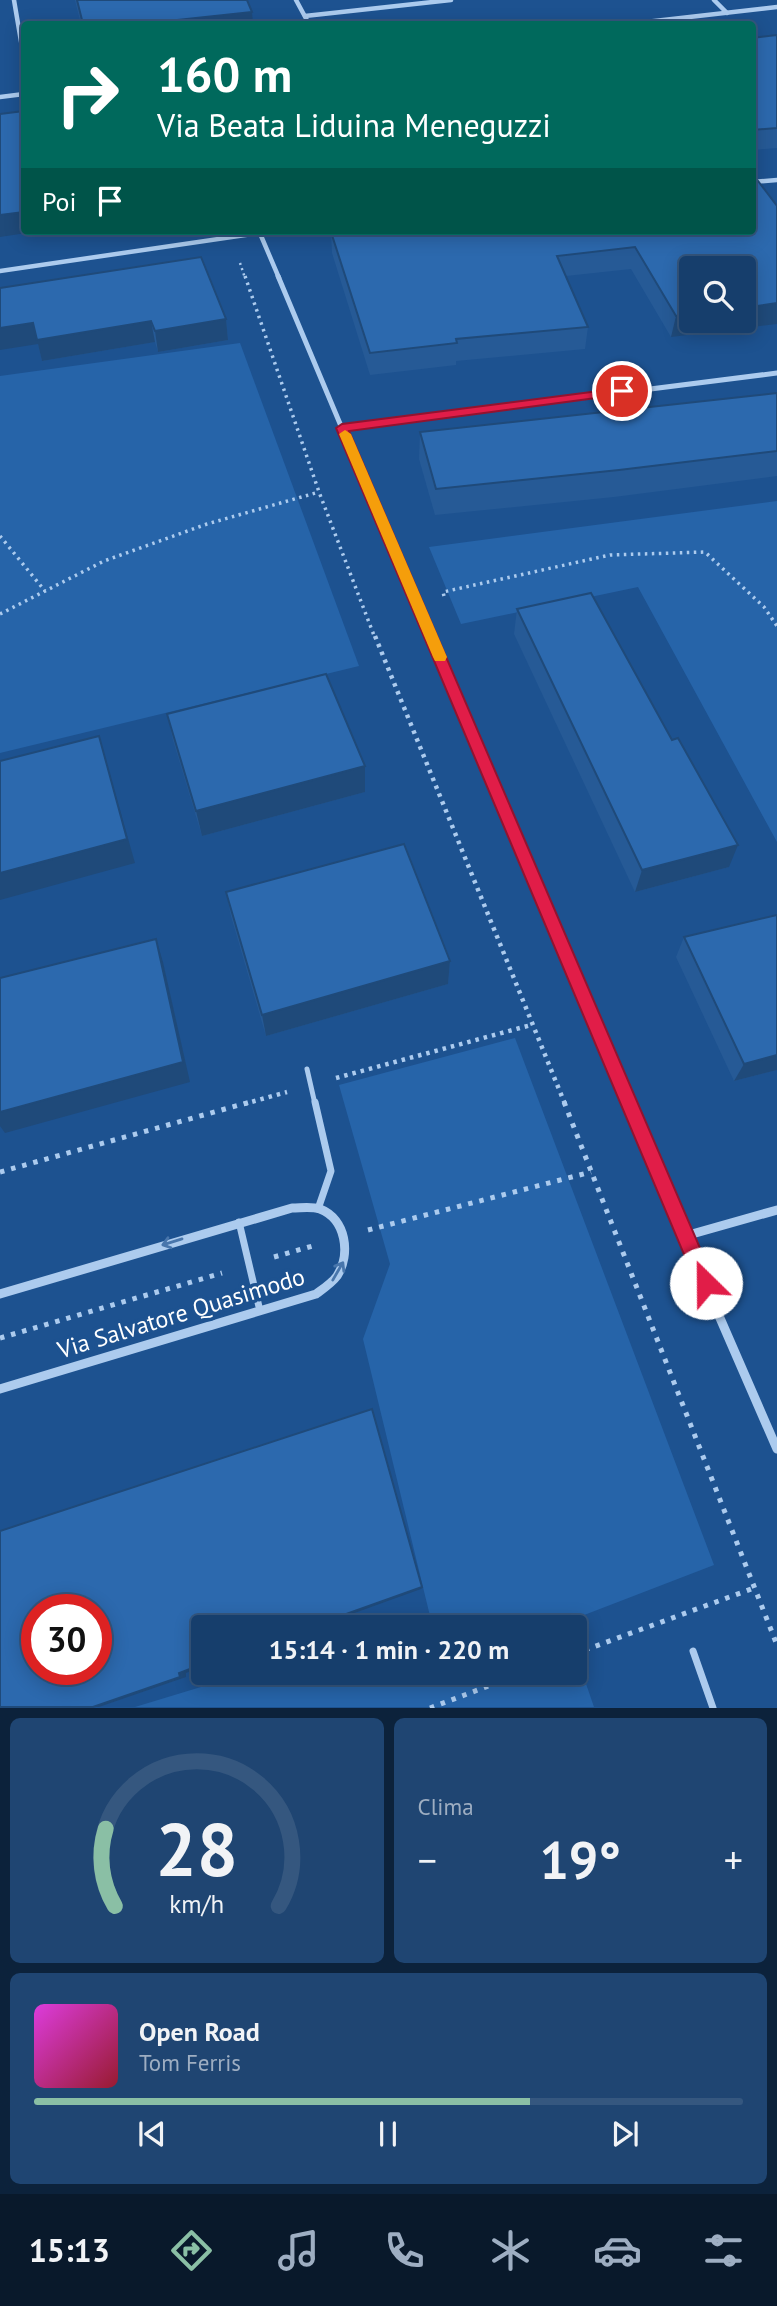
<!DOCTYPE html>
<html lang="it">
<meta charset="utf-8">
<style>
:root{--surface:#163e6c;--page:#1f4572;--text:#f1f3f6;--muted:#9eaec2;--line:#35577f;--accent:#8abfa5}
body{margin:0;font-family:"PT Sans",sans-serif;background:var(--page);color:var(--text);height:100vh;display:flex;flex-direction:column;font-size:26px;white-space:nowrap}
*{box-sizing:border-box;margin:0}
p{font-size:23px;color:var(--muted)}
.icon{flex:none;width:38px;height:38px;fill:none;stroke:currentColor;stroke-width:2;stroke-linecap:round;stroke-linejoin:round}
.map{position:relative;height:1708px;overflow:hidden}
.panel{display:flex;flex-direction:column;gap:10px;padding:10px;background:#0c223b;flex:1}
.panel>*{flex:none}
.guide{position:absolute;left:21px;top:21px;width:735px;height:214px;border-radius:7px;box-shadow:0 4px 18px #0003,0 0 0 2px var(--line);background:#00695c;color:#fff;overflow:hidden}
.fabs{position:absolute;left:679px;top:256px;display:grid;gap:14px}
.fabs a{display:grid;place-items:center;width:77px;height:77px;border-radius:7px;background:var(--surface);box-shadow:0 4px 18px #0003,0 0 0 2px var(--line);font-size:35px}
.speed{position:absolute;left:21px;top:1594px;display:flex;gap:14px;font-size:35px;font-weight:700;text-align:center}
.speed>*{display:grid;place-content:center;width:91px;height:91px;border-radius:50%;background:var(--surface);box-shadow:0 4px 18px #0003,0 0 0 2px var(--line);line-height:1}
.speed .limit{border:10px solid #d22;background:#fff;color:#111}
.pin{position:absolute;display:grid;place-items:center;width:60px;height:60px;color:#fff;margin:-30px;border:4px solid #fff;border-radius:50%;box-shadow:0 2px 7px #0007}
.me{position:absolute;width:77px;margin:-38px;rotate:337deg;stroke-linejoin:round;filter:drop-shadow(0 0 5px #0008)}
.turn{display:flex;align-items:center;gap:24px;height:147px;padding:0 21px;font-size:32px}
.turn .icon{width:91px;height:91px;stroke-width:2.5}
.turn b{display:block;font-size:49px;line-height:60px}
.then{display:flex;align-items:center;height:66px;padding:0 21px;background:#0003;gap:14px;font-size:26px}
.big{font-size:52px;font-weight:800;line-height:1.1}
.panel .widget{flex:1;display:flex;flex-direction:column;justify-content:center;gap:10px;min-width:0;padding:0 24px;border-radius:10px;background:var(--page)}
.panel .dial{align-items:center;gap:0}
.dial svg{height:182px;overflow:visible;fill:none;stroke:var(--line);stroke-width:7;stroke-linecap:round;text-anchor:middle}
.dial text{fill:var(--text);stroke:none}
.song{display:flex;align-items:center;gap:21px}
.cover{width:84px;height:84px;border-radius:10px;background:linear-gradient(135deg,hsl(300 70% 55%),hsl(350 70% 35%))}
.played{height:7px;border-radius:4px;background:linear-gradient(90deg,var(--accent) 70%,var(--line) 70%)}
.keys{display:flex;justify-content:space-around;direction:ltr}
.heat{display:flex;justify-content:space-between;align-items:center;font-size:38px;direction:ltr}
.panel .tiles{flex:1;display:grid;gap:10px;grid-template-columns:1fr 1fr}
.widget:last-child{grid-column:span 2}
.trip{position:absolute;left:191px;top:1615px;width:396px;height:70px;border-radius:7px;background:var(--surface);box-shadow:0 4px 18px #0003,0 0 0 2px var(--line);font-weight:800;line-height:70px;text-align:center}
.menu{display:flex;height:112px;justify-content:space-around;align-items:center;background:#09192b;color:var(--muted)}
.menu .icon{width:49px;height:49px}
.menu .selected{color:var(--accent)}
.menu b{font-size:32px;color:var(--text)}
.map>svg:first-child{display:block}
</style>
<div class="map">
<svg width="777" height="1708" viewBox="0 0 777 1708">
<rect width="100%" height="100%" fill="#1d5290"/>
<g fill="#2664a9">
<polygon points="240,343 359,666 0,753 0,376"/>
<polygon points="777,501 777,842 638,587 461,624 429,547"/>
<polygon points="515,1038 714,1565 566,1622 567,1627 394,1627 430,1616 363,1339 390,1264 339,1085"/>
<polygon points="574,1649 594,1707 135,1707 247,1673 574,1673"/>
</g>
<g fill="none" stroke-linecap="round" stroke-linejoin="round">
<polyline stroke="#accbee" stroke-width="2.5" stroke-dasharray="2 3.5" stroke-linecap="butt" points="240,263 245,278"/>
<g stroke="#accbee" stroke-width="3.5" stroke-dasharray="2.5 4.5" stroke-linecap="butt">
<polyline points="245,276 319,492 375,638"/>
<polyline points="0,536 45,591"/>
<polyline points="444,596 443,592 610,555 705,552 764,607 777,626"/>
<polyline points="0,614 104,561 207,524 319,492"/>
</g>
<g stroke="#accbee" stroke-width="4.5" stroke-dasharray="3.5 5" stroke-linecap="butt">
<polyline points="375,636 565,1104"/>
<polyline points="336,1078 531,1025"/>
<polyline points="244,1104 287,1092"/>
</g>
<g stroke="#accbee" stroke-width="5" stroke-dasharray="4.5 7" stroke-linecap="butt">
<polyline points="564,1102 777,1645"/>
<polyline points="0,1172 250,1102"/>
<polyline points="368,1230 591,1172"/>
<polyline points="274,1257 316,1245"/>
<polyline points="0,1338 222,1273"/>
<polyline points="574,1654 754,1588"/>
<polyline points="430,1708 523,1673"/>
</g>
<polyline stroke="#accbee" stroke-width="5" points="307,1069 315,1104"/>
<g stroke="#accbee" stroke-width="7">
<polyline points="315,1102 331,1171 318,1209"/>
<polyline points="239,1222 260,1311"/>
<polyline points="693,1651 713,1708"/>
</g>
<g stroke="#accbee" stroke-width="4.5">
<polyline points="14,0 24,59"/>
<polyline points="296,0 309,24"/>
<polyline points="714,0 727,13"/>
<polyline points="305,16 451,0"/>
<polyline points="628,24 777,7"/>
<polyline points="0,97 24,94"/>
<polyline points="752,182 777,180"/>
<polyline points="259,231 279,278"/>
<polyline points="0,271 273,231"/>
</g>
<g stroke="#accbee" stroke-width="5">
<polyline points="278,276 430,638"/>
<polyline points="342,428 777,373"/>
</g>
<polyline stroke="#accbee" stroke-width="7" points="429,636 626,1104"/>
<g stroke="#accbee" stroke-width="9">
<polyline points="626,1102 777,1449"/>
<polyline points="685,1236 777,1210"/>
<path d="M0 1294 292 1208C301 1208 311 1206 320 1209 346 1219 351 1254 337 1276 332 1283 323 1289 316 1294L0 1389"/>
</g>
</g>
<g fill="#265a96">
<polygon points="75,0 247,0 253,24 81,24"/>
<polygon points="777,35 777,148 752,150 752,38"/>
<polygon points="752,231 671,337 631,269 566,276 588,327 585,349 456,361 456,365 370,375 332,253 331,232"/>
<polygon points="0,288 226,319 228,340 158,352 155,342 42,361 38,344"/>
<polygon points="777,393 777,476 614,497 435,515 419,459 420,432"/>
<polygon points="517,609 729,867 635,892 514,634"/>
<polygon points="167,714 365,766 365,792 202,836 173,740"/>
<polygon points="226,892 450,961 448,984 266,1036 231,916"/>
<polygon points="777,915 777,1070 734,1081 676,957 684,937"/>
</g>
<g fill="#1f4a7a">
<polygon points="252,12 253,24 140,24"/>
<polygon points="24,212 24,231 39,231 0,237 0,215"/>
<polygon points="777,303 777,324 671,337 676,316 691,314 691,320 744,320 744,308"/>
<polygon points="226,319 228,340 158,352 155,331"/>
<polygon points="151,321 155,342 42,361 38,344 0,350 0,328 33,323"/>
<polygon points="99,736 135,863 0,900 0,873"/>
<polygon points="365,766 365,792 202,836 196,811"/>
<polygon points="738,845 729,867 635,892 642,870"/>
<polygon points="156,939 163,962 190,1082 5,1133 0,1126 0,1112"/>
<polygon points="450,961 448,984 266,1036 262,1015"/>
<polygon points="777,1055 777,1070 734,1081 744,1064"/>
<polygon points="422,1587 421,1589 313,1628 307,1628"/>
<polygon points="203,1664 203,1666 186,1673 186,1677 99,1707 93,1707 179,1673"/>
</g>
<g fill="#2c69ae" stroke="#1f4a7a" stroke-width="2" fill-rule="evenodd">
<polygon points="77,0 247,0 252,12 140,24 83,24"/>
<polygon points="777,35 777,128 752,130 752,38"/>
<polygon points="24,111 24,212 0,215 0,114"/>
<polygon points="752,173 777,206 777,303 744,308 744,268 691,268 691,314 676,316 635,247 557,256 588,327 456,339 457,343 370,353 331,232 752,231"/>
<polygon points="201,257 226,319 155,331 151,321 37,340 33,323 0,328 0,288"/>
<polygon points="777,393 777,451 619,470 436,489 420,432"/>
<polygon points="591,593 672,740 678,738 738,845 642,870 517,609"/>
<polygon points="326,674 365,766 196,811 167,714"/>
<polygon points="99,736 127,839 0,873 0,761"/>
<polygon points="404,844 450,961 262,1015 226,892"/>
<polygon points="777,915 777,1055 744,1064 684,937"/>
<polygon points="156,939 183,1062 0,1112 0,978"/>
<path d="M372 1409 422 1587 307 1628H203V1664L179 1673 180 1677 93 1707H0V1531ZM37 1610H96V1670H37Z"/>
</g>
<defs><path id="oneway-shaft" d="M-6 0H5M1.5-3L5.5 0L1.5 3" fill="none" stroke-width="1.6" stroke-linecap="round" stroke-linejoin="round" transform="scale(1.75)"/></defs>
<g stroke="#4876ac">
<use href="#oneway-shaft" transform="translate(172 1242) rotate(163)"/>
<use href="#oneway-shaft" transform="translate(338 1271) rotate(-60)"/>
</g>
<polygon fill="#e11d48" stroke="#92132f" stroke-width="2" points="622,388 628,391 626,394 349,431 715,1283 713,1290 706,1293 699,1290 336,428 342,424"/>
<polygon fill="#f59e0b" points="345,430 351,434 447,657 445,661 435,661 433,657 339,434"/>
<g text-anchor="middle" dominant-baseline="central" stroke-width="7" stroke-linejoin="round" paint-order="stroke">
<g font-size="24" fill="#fff" stroke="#1d5290">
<text transform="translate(181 1313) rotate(-17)">Via Salvatore Quasimodo</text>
</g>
</g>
</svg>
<div class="fabs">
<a><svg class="icon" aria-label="search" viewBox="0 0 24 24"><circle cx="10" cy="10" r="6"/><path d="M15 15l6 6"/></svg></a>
</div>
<div class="speed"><div class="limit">30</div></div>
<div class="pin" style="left:622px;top:391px;background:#d93025"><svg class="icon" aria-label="arrive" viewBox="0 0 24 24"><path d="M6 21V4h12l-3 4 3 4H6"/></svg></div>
<svg class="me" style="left:706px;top:1283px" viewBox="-20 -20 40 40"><circle r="19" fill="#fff"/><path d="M0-13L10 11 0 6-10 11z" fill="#e11d48"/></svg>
<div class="trip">15:14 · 1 min · 220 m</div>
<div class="guide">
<div class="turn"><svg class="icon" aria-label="right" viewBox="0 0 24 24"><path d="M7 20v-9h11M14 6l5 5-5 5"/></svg><div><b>160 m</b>Via Beata Liduina Meneguzzi</div></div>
<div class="then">Poi<svg class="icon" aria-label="arrive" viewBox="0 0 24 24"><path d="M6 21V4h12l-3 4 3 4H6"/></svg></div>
</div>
</div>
<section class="panel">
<div class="tiles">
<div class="widget dial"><svg viewBox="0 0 100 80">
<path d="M14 69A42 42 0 1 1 86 69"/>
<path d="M14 69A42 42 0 0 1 10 35" stroke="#8abfa5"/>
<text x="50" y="56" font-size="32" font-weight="700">28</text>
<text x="50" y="72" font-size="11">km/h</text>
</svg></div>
<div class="widget"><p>Clima</p>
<div class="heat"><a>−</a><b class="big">19°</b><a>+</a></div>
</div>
<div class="widget">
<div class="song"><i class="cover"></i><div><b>Open Road</b><p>Tom Ferris</p></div></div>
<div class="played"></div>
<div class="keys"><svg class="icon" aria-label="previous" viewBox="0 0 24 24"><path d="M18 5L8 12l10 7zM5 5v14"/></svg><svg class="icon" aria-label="pause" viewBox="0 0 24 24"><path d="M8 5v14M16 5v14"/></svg><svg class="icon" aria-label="next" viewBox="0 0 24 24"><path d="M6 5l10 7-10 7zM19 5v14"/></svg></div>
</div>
</div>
</section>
<nav class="menu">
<b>15:13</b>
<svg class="icon selected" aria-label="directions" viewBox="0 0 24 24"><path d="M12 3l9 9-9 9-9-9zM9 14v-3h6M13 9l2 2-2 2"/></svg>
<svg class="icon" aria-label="music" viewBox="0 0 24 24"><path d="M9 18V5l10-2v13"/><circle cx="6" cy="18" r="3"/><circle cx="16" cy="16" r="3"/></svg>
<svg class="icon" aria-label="phone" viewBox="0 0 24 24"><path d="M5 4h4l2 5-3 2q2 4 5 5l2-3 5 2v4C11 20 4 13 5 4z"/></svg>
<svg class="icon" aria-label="climate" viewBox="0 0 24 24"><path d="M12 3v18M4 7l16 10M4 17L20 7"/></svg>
<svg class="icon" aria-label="car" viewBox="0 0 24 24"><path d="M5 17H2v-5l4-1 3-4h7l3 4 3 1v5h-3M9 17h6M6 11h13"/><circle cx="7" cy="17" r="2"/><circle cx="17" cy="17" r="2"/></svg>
<svg class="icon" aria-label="filters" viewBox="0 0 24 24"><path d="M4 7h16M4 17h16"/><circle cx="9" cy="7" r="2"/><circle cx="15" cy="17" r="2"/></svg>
</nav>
